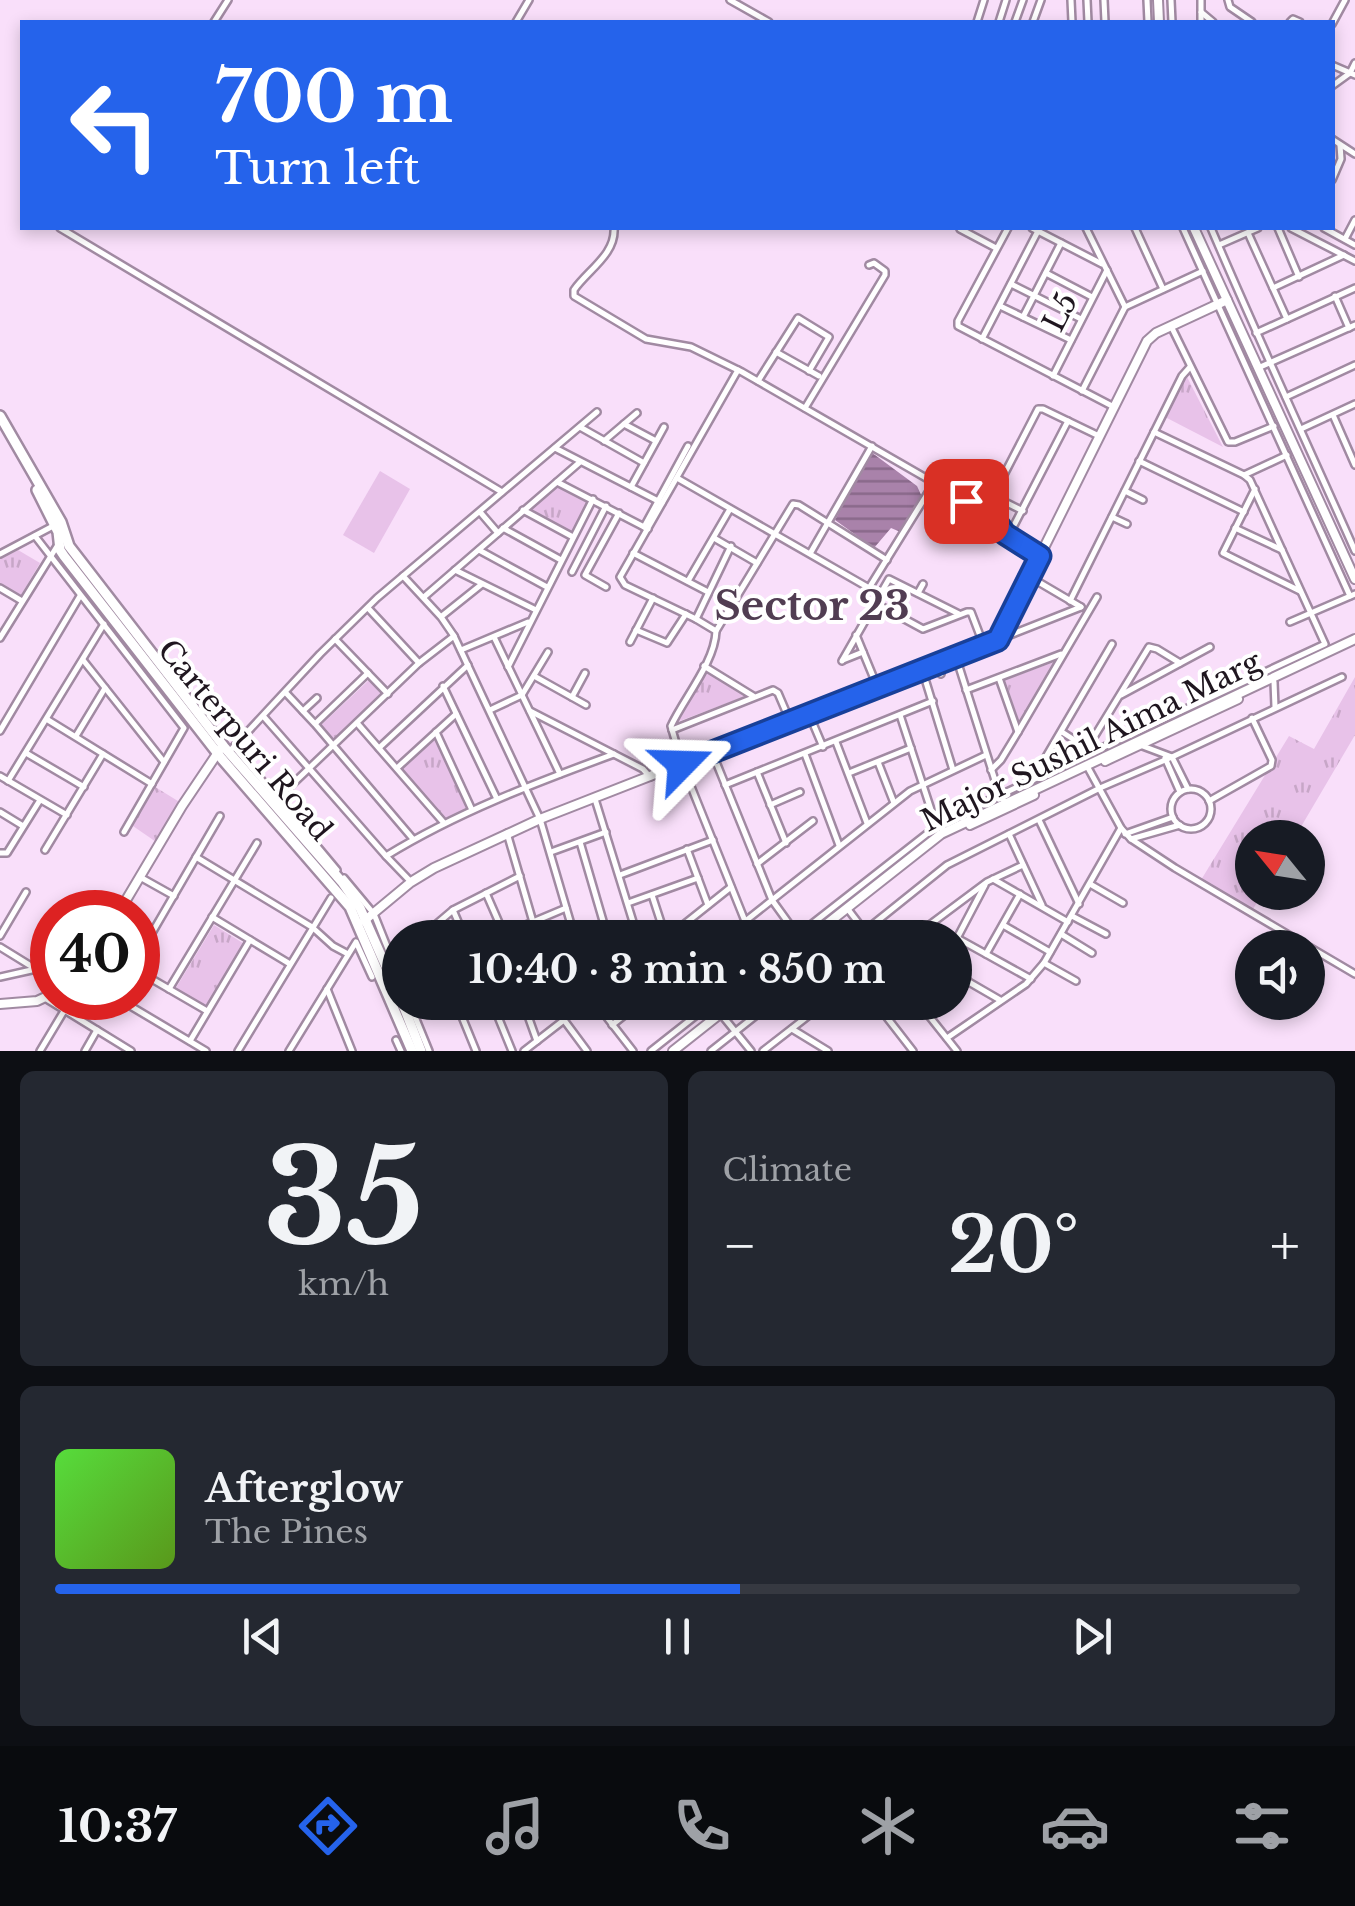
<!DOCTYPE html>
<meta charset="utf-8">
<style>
:root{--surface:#171b24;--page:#242831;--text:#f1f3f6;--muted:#9ea1a6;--line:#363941;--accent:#2563eb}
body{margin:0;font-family:"Libre Baskerville",serif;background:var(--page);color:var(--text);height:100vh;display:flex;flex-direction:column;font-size:38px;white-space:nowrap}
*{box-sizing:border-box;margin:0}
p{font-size:32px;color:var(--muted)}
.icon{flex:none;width:55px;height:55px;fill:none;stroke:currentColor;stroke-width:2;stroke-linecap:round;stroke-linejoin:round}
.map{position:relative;height:1051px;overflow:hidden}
.side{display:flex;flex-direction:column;gap:20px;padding:20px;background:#0d0f14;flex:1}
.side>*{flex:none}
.hud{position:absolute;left:20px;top:20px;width:1315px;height:210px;border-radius:0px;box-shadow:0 5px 15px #0003;background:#2563eb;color:#fff;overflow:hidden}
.needle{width:65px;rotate:300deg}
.fabs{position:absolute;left:1235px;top:820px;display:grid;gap:20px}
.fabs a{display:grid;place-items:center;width:90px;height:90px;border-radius:50%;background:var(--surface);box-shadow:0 5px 15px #0003;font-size:50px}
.speed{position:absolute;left:30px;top:890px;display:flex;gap:20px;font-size:50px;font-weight:700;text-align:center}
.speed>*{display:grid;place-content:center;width:130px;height:130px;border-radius:50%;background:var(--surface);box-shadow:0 5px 15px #0003;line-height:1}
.speed .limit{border:15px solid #d22;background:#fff;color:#111}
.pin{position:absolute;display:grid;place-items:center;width:85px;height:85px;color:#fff;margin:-42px;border-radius:20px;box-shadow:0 5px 15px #0006}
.me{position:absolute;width:110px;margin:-55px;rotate:68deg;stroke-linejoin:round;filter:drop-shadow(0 0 8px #0008)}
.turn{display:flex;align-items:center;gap:35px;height:210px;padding:0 30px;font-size:45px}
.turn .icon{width:130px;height:130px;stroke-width:2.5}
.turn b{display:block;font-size:70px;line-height:85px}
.big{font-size:75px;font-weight:800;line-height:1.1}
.side .tile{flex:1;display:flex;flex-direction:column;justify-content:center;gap:15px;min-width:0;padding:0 35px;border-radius:15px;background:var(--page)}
.side .dial{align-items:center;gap:0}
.dial b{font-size:130px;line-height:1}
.song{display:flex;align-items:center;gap:30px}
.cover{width:120px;height:120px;border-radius:15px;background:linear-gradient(135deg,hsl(110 70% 55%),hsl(90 70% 35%))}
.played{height:10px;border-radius:5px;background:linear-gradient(90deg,var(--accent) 55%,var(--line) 55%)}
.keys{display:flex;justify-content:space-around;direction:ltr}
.heat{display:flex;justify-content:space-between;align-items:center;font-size:55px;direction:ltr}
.side .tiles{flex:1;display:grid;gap:20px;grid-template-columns:1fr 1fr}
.tile:last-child{grid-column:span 2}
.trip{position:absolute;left:382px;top:920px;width:590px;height:100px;border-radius:50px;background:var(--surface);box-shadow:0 5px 15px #0003;font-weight:800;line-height:100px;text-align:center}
.tabs{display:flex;height:160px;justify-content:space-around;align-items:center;background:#090b0e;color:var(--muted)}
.tabs .icon{width:70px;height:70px}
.tabs .current{color:var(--accent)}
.tabs b{font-size:45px;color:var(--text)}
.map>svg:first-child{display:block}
</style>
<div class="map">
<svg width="1355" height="1051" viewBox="0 0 1355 1051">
<defs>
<pattern id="park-tufts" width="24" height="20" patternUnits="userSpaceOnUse" patternTransform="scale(2.5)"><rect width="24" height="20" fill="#e8c2e9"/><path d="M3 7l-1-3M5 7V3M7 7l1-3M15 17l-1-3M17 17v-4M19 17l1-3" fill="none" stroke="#c7a6c7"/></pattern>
<pattern id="water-rules" width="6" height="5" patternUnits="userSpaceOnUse" patternTransform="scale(2.5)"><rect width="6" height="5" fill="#a982aa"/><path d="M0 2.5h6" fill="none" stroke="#89698a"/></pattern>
</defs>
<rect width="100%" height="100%" fill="#f9dffa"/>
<polygon fill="#e8c2e9" points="380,471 410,489 374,553 343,535"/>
<g fill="url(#park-tufts)">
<polygon points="1186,375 1223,447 1165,417"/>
<polygon points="557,485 589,503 572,534 530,510"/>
<polygon points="18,550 40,563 20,597 0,585 0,559"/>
<polygon points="1057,661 1020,724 1005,680"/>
<polygon points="706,672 746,696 677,722"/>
<polygon points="1355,677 1355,735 1295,837 1252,838 1252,892 1263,893 1253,909 1201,880 1289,736 1314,749"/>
<polygon points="369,680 383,695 333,742 319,727"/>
<polygon points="434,738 467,810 446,820 401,768"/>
<polygon points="152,785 186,806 162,846 130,824"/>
<polygon points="214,925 246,945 207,1011 174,991"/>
</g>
<polygon fill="url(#water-rules)" points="871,452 917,486 923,499 903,533 891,528 874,548 835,520"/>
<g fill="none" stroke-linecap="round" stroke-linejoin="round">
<defs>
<g id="minor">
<polyline points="730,0 769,22"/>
<polyline points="1071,0 1072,22"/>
<polyline points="1087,0 1088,22"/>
<polyline points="1104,0 1105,22"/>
<polyline points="1147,0 1148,22"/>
<polyline points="1171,0 1172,22"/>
<polyline points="1201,0 1201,22"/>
<polyline points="1228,0 1230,7 1252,22"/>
<polyline points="1201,12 1213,22"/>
<polyline points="214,22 228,0"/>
<polyline points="516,22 529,0"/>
<polyline points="977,22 984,0"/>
<polyline points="999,22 1006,0"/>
<polyline points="1015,22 1023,0"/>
<polyline points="1033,22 1041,0"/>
<polyline points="1290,22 1293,19 1300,22"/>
<polyline points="1332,24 1345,0"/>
<polyline points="1332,65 1355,75"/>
<polyline points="1332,86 1350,73 1355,63"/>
<polyline points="1332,139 1355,154"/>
<polyline points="1332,180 1341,159 1340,145"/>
<polyline points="60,228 502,492"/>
<path d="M614 228C616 254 588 270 574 290V296L646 339 691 347 742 372 992 516 1005 534 1040 556"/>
<polyline points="1008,228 958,321 958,326 1114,407"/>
<polyline points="1032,228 1102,264"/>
<polyline points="1086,228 1125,307"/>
<polyline points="1135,228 1163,289"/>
<polyline points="1183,228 1350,596"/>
<path d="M1211 228C1257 336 1307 443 1355 551"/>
<polyline points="1278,228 1299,277"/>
<polyline points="1291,228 1355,261"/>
<polyline points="1324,228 1355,245"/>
<polyline points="960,229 996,248"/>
<polyline points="1248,233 1287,319"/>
<polyline points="1345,239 1355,220"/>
<polyline points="1219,245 1258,228"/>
<polyline points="1046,273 1092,297"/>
<polyline points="1011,284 1081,319"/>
<polyline points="1273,288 1344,255"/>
<polyline points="1335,296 1349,328"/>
<polyline points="1000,306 1071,340"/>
<polyline points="1023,317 1061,243"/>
<polyline points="1171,326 1228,442 1235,442 1274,426"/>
<polyline points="1256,333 1355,288"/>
<polyline points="982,339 1038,231"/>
<polyline points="776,352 819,376"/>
<polyline points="1258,368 1355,325"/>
<path d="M738 370 620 577 625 585 696 619 716 631C715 662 684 698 671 726L682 764 745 921"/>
<polyline points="1053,376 1107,270"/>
<polyline points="758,381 798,318 829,337 809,371"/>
<polyline points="1082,391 1125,307 1203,271"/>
<polyline points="1286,397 1355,365"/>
<polyline points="805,408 885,275 885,271 874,263 869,265"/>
<polyline points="1333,415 1355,465"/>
<polyline points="624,424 656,441"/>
<polyline points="580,427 644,463"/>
<polyline points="1301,429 1355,404"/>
<polyline points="604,441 637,413"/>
<polyline points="555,448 662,503"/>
<polyline points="1139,461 1244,512"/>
<polyline points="1244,475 1287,455"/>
<polyline points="677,478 869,588 934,483"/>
<polyline points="557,482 648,529"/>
<polyline points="631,487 664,427"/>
<polyline points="1255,489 1223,553 1300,591"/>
<polyline points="1125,491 1143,500"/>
<polyline points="523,510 573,537"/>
<polyline points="1023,511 993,496 1038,409 1043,409 1099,436"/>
<polyline points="480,512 498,533"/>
<polyline points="1112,517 1127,524"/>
<polyline points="644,527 688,446"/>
<polyline points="503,528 561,560"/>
<polyline points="1235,528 1282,550"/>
<polyline points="35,536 184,728 124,832"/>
<polyline points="1008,537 1068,421"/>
<polyline points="714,538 757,563"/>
<polyline points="479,550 547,587"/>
<polyline points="811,552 872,446"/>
<polyline points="633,553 708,592"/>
<polyline points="0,554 55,525"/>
<polyline points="455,570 536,610"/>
<polyline points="572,572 606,506"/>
<polyline points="403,576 441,617 454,636 540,819 575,938"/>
<polyline points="1030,577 1081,607"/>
<polyline points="688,581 730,509"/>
<polyline points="606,587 585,575 619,513"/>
<polyline points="0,588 22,601"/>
<polyline points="918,593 923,584"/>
<polyline points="424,597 580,462"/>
<polyline points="1070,601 1182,376 1190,367"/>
<polyline points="875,603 923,629 967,612 971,612 984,646"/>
<polyline points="368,608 419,663"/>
<polyline points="442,616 482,584"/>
<polyline points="696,619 731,546"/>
<polyline points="1290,622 1355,594"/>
<polyline points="636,630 667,643 686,614"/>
<polyline points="716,631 793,504 799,505 887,560"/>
<polyline points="856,635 877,686"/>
<polyline points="494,637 560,774"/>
<polyline points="0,638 59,543"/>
<polyline points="335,639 388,694"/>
<polyline points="1000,639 1081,607"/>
<polyline points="630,642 653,598"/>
<polyline points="461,650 528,622"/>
<polyline points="956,657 999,793 1006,804"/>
<polyline points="83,660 164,762"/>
<polyline points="843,660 863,652"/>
<polyline points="842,661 889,579 959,614"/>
<polyline points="938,664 941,674"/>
<polyline points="704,666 753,696"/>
<polyline points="508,667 593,499"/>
<polyline points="922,669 953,770"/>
<polyline points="534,676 586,705"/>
<polyline points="999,678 1018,732"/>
<polyline points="1274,682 1275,707"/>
<polyline points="443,686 497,799"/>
<polyline points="966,690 1061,654"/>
<polyline points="286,693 315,724 413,839"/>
<polyline points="1121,695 1210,647"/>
<polyline points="572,697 585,673"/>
<polyline points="490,710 522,695 548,652"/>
<polyline points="303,711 317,698"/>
<polyline points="530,711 643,769 650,777"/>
<polyline points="809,714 823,747"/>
<polyline points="900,715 936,825"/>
<polyline points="264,717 386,856 411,882"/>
<polyline points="48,720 152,784"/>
<polyline points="316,723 368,673"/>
<polyline points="357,723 444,823"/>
<polyline points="672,730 773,690 778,693 790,721"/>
<polyline points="0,731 80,596"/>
<polyline points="436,732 472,810"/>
<polyline points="1062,732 1093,752 1325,644 1250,480 1244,475 1154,432"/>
<polyline points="76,736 105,688"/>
<polyline points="836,742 867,823"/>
<polyline points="1140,745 1172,757 1188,789"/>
<polyline points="1088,747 1149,647 1157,649 1180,663"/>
<polyline points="235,748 337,870"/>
<polyline points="379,748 468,665"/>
<polyline points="712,752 772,900 798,936 804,938"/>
<polyline points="26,753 84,787"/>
<polyline points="228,753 320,654 377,598 597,412"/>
<polyline points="805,754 839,845"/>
<polyline points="1165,758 1180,792"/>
<polyline points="878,762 894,803"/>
<polyline points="1087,766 1121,828 1131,839 1175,868 1355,974"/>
<polyline points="397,768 456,714"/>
<polyline points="991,770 1001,760 1018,732 1097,597"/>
<polyline points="757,772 786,843"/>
<polyline points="849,773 911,748"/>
<polyline points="0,776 67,815"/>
<polyline points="1033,779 1112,644"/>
<polyline points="8,781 104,624"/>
<polyline points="725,785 933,701"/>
<circle cx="1191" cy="809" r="20"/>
<polyline points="277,799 419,663 454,636"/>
<polyline points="595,799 638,938"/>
<polyline points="1209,801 1271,766 1272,760 1252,718"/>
<polyline points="770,805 800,792"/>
<polyline points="0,812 23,826"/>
<polyline points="1039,820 1079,904"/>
<polyline points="507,833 533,922"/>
<polyline points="1009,834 1042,905"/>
<polyline points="1125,834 1173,817"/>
<polyline points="1131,839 1180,825"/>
<polyline points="580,842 608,938"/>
<polyline points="687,849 708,905"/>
<polyline points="45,850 103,754"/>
<polyline points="551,852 606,832"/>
<polyline points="0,853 7,853 40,800"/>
<path d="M386 856C458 812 535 783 614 754"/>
<polyline points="196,857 312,927 333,946 348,954"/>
<polyline points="757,864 813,821"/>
<polyline points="620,875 713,840"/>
<polyline points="140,877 174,896"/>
<polyline points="344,878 374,914 400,979"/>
<polyline points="993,879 1068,922"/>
<polyline points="1090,884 1123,903"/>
<polyline points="486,893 504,934"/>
<polyline points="652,895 666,938"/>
<polyline points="628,903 698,878"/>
<polyline points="847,908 870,938"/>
<polyline points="453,910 465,938"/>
<polyline points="1072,916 1106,934"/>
<polyline points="212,917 290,964"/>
<polyline points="1003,925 1050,952"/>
<polyline points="1061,934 1092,953"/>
<polyline points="0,936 26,892"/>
<polyline points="420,938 453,910 520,876"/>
<polyline points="495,938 566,908"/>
<polyline points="667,938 731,887"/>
<polyline points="724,938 910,791 986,755"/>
<polyline points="794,938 942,822 1093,752"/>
<polyline points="856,938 947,865 1100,788 1172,757 1342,677"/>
<polyline points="912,938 987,882 1023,865"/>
<polyline points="957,938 1031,979"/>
<polyline points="955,942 985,885"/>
<polyline points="0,947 52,979"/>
<polyline points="986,954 1020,894"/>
<polyline points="138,957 220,816"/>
<polyline points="1044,963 1076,981"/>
<polyline points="138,971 207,1011"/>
<polyline points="955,974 1000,1000"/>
<polyline points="0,977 36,969"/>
<polyline points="169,989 257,843"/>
<polyline points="327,989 352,1051"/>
<polyline points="955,992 968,981"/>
<polyline points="45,998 131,1051"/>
<polyline points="117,998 206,1051"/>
<polyline points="409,1002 429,1051"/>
<polyline points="456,1002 476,1051"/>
<polyline points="492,1002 512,1051"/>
<polyline points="523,1002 537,1041"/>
<polyline points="557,1002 564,1020 587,1051"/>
<polyline points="595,1002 633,1051"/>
<polyline points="875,1002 913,1051"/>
<polyline points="918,1002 957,1051"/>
<polyline points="495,1010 512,1002"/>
<polyline points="721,1014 751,1051"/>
<polyline points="927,1014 942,1002"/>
<polyline points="612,1025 641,1002"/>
<polyline points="792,1029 828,1051"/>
<polyline points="947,1038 1026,984 1044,963 1121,828"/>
<polyline points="396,1040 401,1051"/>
<polyline points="190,1041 250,940"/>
<polyline points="40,1051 64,1011"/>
<polyline points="85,1051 97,1030"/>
<polyline points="238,1051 331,898"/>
<polyline points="289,1051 356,942 372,977"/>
<polyline points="524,1051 564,1020"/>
<polyline points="651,1051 713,1002"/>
<polyline points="711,1051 773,1002"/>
<polyline points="763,1051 826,1002"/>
</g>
<g id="tertiary">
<polyline points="1158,0 1159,22"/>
<polyline points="1194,228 1355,579"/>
<polyline points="1105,761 1238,699"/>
<polyline points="970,825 1034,795"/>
<polyline points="119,912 182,806 223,745"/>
<polyline points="364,921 411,882 434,868 540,819 998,640 1147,341 1156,333 1227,300"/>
<polyline points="809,938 941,834 1355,639"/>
<polyline points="0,1004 37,1001 52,994"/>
<polyline points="673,1051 735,1002"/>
</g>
<g id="secondary">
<polyline points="0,416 61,522 69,546 225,748 342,882 360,908 400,998"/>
<polyline points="37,490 58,532 60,550 64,556 222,759 350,907 412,1051"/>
<polyline points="402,1002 421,1051"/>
</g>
</defs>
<use href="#minor" stroke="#a18aa2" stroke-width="10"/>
<use href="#tertiary" stroke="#a18aa2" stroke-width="12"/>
<use href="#secondary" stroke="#a18aa2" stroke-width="14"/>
<use href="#minor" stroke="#fff" stroke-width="5"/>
<use href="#tertiary" stroke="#fff" stroke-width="8"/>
<use href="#secondary" stroke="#fff" stroke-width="9"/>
</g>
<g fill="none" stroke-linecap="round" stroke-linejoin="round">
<defs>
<polyline id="route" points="682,764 998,640 1040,556 1005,534 992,516 966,501"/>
</defs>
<use href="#route" stroke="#184099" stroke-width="25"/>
<use href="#route" stroke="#2563eb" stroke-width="18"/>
</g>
<g text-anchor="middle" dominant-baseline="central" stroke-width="8" stroke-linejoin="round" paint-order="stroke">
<g font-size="30" fill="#1f161f" stroke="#fff">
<text transform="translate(1060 312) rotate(-63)">L5</text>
<text transform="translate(245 740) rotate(50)">Carterpuri Road</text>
<text transform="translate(1091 741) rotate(-26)">Major Sushil Aima Marg</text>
</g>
<g font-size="40" font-weight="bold" fill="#513d52" stroke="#fff">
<text x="812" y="606">Sector 23</text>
</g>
</g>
</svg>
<div class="fabs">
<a><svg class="needle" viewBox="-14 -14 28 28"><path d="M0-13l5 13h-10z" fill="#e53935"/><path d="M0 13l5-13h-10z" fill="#9ea1a6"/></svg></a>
<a><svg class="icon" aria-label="sound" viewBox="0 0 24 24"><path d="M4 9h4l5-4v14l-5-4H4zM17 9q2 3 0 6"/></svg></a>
</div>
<div class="speed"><div class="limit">40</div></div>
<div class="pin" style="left:966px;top:501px;background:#d93025"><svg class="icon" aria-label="arrive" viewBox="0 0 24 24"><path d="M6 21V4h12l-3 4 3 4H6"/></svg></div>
<svg class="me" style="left:682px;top:764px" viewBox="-20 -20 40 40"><path d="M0-17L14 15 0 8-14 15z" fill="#2563eb" stroke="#fff" stroke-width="4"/></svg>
<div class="trip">10:40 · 3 min · 850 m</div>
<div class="hud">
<div class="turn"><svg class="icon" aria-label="left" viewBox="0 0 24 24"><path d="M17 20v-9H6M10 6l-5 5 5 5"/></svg><div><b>700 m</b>Turn left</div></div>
</div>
</div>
<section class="side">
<div class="tiles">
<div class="tile dial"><b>35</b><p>km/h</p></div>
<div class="tile"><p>Climate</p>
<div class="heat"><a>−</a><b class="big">20°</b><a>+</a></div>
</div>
<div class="tile">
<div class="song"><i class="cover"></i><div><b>Afterglow</b><p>The Pines</p></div></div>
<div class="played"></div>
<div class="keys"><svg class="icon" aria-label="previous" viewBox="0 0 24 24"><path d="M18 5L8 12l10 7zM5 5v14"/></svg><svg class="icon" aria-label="pause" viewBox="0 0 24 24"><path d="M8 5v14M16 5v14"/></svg><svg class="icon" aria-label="next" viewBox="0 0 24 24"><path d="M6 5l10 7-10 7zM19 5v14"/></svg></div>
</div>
</div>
</section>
<nav class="tabs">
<b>10:37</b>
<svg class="icon current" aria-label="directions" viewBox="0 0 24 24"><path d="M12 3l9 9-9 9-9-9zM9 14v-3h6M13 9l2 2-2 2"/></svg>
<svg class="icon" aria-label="music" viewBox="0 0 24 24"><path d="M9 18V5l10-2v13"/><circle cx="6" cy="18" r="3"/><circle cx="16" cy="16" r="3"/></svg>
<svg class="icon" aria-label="phone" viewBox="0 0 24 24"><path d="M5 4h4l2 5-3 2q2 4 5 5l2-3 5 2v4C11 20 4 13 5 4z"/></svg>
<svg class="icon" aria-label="climate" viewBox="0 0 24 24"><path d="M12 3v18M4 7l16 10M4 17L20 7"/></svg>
<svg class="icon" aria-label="car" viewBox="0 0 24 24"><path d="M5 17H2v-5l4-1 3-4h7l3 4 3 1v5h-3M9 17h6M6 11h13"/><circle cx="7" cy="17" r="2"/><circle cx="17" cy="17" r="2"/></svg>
<svg class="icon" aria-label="filters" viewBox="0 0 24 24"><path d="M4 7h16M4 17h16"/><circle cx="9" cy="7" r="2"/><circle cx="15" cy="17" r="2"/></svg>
</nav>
